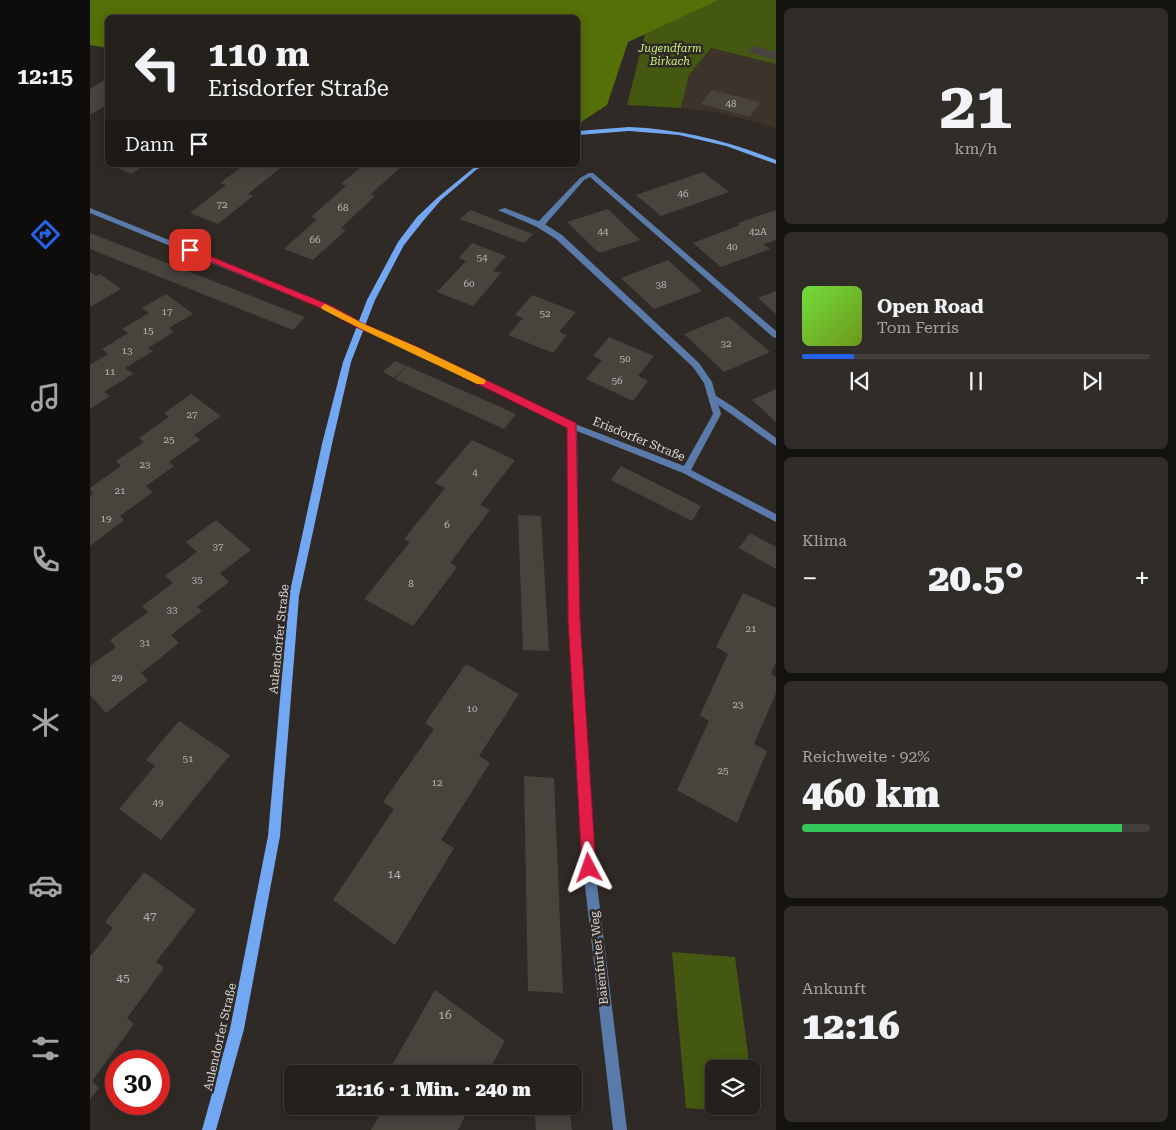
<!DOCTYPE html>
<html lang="de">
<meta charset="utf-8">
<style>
:root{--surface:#24201c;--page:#302d29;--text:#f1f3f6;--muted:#a3a3a3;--line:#413e3b;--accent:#2563eb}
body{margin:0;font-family:"Roboto Serif",serif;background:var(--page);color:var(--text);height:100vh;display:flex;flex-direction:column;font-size:19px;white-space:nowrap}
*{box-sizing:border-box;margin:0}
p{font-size:16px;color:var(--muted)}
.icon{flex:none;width:28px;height:28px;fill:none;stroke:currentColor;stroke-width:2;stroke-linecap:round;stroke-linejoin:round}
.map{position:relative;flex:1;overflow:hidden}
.side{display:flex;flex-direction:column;gap:8px;padding:8px;background:#14120f;width:400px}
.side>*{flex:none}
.top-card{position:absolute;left:15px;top:15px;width:475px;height:152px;border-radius:8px;box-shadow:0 2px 12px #0003,0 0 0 1px var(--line);background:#24201c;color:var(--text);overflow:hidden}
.fabs{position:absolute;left:615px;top:1060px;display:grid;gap:10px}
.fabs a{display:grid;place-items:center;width:55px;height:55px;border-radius:8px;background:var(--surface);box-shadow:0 2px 12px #0003,0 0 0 1px var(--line);font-size:25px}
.speed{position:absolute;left:15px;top:1050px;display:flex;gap:10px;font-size:25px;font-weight:700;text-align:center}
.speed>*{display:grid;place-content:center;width:65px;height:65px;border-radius:50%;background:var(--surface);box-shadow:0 2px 12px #0003,0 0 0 1px var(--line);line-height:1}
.speed .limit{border:8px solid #d22;background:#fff;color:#111}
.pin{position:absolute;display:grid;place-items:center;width:42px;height:42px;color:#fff;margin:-21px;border-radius:10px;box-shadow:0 2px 8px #0006}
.me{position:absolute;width:55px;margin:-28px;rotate:356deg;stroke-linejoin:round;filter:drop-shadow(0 0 4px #0008)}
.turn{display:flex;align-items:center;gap:18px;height:105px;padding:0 20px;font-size:22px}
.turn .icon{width:65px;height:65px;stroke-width:2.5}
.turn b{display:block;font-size:35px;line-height:42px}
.then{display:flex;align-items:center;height:48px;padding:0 20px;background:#0003;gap:10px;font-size:19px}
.big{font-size:38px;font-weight:800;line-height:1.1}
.side .card{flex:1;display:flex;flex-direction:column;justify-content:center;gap:8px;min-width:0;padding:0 18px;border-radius:8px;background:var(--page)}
.side .dial{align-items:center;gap:0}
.dial b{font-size:65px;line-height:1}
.song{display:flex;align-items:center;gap:15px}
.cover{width:60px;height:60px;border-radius:8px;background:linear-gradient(135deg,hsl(100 70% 55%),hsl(80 70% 35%))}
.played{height:5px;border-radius:2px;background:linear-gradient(90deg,var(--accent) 15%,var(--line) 15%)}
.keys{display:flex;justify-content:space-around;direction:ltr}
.heat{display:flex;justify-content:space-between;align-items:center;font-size:28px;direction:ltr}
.charge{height:8px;border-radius:4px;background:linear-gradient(90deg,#34c759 92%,var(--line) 0)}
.trip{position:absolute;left:194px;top:1065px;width:298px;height:50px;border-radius:8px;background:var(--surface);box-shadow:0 2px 12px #0003,0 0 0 1px var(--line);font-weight:800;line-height:50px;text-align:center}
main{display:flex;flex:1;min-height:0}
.tab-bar{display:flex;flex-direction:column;width:90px;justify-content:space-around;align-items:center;background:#0e0d0b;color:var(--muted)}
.tab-bar .icon{width:35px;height:35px}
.tab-bar .current{color:var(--accent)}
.tab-bar b{font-size:22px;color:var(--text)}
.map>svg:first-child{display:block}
</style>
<main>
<nav class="tab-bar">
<b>12:15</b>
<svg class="icon current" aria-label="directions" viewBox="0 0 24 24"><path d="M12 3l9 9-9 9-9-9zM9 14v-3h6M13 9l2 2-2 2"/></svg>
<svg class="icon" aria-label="music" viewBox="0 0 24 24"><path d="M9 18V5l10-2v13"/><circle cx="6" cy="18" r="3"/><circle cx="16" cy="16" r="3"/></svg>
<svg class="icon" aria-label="phone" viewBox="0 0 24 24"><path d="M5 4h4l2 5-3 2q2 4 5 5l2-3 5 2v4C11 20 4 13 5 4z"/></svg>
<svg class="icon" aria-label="climate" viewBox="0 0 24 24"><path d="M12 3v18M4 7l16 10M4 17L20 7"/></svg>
<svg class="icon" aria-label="car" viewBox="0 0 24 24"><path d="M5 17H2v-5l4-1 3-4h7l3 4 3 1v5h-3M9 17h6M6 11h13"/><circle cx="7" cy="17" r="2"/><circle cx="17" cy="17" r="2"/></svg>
<svg class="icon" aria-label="filters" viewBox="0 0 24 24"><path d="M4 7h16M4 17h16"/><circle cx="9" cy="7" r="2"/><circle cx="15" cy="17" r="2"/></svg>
</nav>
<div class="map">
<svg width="686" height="1130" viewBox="0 0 686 1130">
<rect width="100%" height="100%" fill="#302a26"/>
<polygon fill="#3d332b" points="621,48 686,64 686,128 631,113 591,108 599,75"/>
<g fill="#445811">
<polygon points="629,0 686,0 686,64 621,48 599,75 591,108 537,105 555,34"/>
<polygon points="582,952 645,957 660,1069 624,1069 624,1106 661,1106 661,1080 666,1114 596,1108"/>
</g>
<polygon fill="#557006" points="0,0 629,0 538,42 517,105 488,124 488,18 18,18 17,48 0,45"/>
<g fill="#49433e">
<polygon points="664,46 686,52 686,60 658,52"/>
<polygon points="18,78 18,104 0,115 0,89"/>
<polygon points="622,90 670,102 660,117 611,104"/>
<polygon points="20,165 54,165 42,174"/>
<polygon points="154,165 194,165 158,194 163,196 128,224 100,213 136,185 130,183"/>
<polygon points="273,165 312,166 281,194 285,196 251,228 256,230 223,260 194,249 227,219 221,217 256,186 251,184"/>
<polygon points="613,172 639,192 571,216 546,195"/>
<polygon points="518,209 550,240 509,253 477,222"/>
<polygon points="380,210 443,234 434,243 370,219"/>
<polygon points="686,210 686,240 674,244 680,249 631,267 603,243 650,225 648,223"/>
<polygon points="0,233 215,317 203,330 0,249"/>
<polygon points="382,243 416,256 403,271 411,273 383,306 347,292 376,261 369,258"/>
<polygon points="578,260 612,291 564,309 531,278"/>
<polygon points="0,272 6,276 10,274 31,289 0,307"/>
<polygon points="686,291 686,314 668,298"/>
<polygon points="76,294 103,314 79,328 84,332 58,348 63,351 35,368 43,374 14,392 20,396 0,409 0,365 18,354 12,349 38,333 32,329 59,313 52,308"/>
<polygon points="442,295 486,312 469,332 477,335 463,353 418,335 433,318 425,315"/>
<polygon points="638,316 680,352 634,372 594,334"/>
<polygon points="519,337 564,356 548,376 558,381 543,401 496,379 512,360 503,356"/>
<polygon points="305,361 316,366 304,378 293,372"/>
<polygon points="317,366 426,414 414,429 305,379"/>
<polygon points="686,389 686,422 662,400"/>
<polygon points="101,394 131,416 104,435 110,440 79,462 84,466 56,486 63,492 30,516 34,520 0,546 0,496 3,494 0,488 31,466 26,461 54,442 49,438 79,417 74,413"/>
<polygon points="382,440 425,460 390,505 400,510 360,563 367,567 323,626 274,599 320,542 314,539 355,488 345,483"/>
<polygon points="531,466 611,506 602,521 521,480"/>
<polygon points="428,515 451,516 459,651 433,650"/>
<polygon points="126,520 161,550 130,573 139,582 107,607 112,611 81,635 89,643 51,673 58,680 16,713 0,695 0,666 26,647 20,640 58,612 52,606 83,583 75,576 107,552 96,542"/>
<polygon points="660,533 686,547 686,569 649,548"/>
<polygon points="653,593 686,608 686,662 681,674 686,677 686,693 664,744 677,751 647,823 587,790 619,721 610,715 638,654 626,647"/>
<polygon points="376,664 429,694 389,756 400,763 351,840 364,848 305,945 243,900 304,809 293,802 344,729 335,723"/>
<polygon points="89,721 140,755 71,840 29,809 65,766 56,760"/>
<polygon points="434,776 464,778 473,993 438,991"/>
<polygon points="54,872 106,910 66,962 74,968 37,1018 44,1024 2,1081 9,1088 0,1099 0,957 23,928 15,922"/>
<polygon points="345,990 415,1041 397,1074 297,1074"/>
<polygon points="295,1106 380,1106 368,1130 281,1130"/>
<polygon points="444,1106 479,1106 482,1130 446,1130"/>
</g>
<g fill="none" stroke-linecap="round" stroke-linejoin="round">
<g fill="#5a7baa" fill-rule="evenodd">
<polygon points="499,173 503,173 686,331 686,338 683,337 500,177 494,180 453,227 447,227 447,223 490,178"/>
<polygon points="623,394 642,406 686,438 686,446 620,399 619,397"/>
</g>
<polygon fill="#5a7baa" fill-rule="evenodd" points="0,208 242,306 274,324 327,347 485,424 594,466 623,414 614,383 603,367 466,239 447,227 408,210 415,208 453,223 472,235 609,363 622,382 631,414 601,470 686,514 686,522 593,473 487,431 489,619 505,868 537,1130 523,1130 493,868 479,619 478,428 321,351 268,328 236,310 0,213"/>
<g fill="#72a7f3" fill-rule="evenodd">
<path d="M539 127C590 129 638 141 686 160V164L636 146 589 135 539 131 488 135V131Z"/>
<polygon points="387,165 395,165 386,170 351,200 333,221 314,245 285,300 261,362 242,444 209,596 190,836 154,1029 126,1130 112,1130 140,1029 178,836 199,596 232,444 253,362 277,300 308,242 327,217 347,198"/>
</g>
</g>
<polygon fill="#e11d48" stroke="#92132f" points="100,248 242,306 274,324 327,347 486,423 490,619 506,868 504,873 499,875 494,873 492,868 478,619 477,428 321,351 268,328 235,310 98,252 98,249"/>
<path fill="#f59e0b" d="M235 304 274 324 327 347 394 379 396 381 394 384H387C336 359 283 336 232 309L231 307Z"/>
<g text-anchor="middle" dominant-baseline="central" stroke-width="5" stroke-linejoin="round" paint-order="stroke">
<g font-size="10" fill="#b7b4b0">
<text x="641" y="103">48</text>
<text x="593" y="193">46</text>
<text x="132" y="204">72</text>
<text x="253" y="207">68</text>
<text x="513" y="231">44</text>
<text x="668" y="231">42A</text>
<text x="225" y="239">66</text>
<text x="642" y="246">40</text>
<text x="392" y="257">54</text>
<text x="379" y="283">60</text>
<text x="571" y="284">38</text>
<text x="77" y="311">17</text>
<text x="455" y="313">52</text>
<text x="58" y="330">15</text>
<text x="636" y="343">32</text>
<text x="37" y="350">13</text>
<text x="535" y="358">50</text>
<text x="20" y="371">11</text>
<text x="527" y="380">56</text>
<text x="102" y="414">27</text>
<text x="79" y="439">25</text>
<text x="55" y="464">23</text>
<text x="385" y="472">4</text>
<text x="30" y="490">21</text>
<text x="16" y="518">19</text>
<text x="357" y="524">6</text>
<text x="128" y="546">37</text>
<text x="107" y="579">35</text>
<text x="321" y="583">8</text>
<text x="82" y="609">33</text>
<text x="661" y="628">21</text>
<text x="55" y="642">31</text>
<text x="27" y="677">29</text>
<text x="648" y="704">23</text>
<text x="382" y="708">10</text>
<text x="98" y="758">51</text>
<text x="633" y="770">25</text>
<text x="347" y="782">12</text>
<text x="68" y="802">49</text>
</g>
<g font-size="11" font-style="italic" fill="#cbf37b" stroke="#302a26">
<text x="580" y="48">Jugendfarm<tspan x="580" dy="13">Birkach</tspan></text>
</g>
<g font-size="12" fill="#dcd9d6" stroke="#302a26">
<text transform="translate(549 439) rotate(22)">Erisdorfer Straße</text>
<text transform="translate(189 639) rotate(-84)">Aulendorfer Straße</text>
<text transform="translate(509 958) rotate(-96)">Baienfurter Weg</text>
<text transform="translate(130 1037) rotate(-77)">Aulendorfer Straße</text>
</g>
<g font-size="12" fill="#b7b4b0">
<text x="304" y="874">14</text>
<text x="60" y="916">47</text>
<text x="33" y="978">45</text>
<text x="355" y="1015">16</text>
</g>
</g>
</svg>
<div class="fabs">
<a><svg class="icon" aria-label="layers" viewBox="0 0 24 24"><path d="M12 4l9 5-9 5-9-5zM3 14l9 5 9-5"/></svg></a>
</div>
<div class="speed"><div class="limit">30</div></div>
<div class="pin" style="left:100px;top:250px;background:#d93025"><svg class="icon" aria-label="arrive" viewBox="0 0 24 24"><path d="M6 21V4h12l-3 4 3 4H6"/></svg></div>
<svg class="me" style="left:499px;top:868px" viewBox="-20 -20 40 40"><path d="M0-17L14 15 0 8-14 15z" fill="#e11d48" stroke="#fff" stroke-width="4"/></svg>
<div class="trip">12:16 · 1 Min. · 240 m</div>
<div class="top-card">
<div class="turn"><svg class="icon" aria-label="left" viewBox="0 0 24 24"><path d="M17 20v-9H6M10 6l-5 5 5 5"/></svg><div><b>110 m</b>Erisdorfer Straße</div></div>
<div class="then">Dann<svg class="icon" aria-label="arrive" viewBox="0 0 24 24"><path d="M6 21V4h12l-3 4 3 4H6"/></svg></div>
</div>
</div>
<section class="side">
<div class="card dial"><b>21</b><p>km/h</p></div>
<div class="card">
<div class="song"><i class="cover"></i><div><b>Open Road</b><p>Tom Ferris</p></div></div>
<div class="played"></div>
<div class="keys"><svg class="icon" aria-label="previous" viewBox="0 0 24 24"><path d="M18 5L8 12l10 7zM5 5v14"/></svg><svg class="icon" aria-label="pause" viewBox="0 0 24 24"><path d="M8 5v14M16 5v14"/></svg><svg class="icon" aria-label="next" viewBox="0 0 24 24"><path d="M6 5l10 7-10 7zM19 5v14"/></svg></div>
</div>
<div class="card"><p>Klima</p>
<div class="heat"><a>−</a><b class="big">20.5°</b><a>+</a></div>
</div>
<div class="card"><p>Reichweite · 92%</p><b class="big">460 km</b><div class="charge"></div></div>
<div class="card"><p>Ankunft</p><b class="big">12:16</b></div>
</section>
</main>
